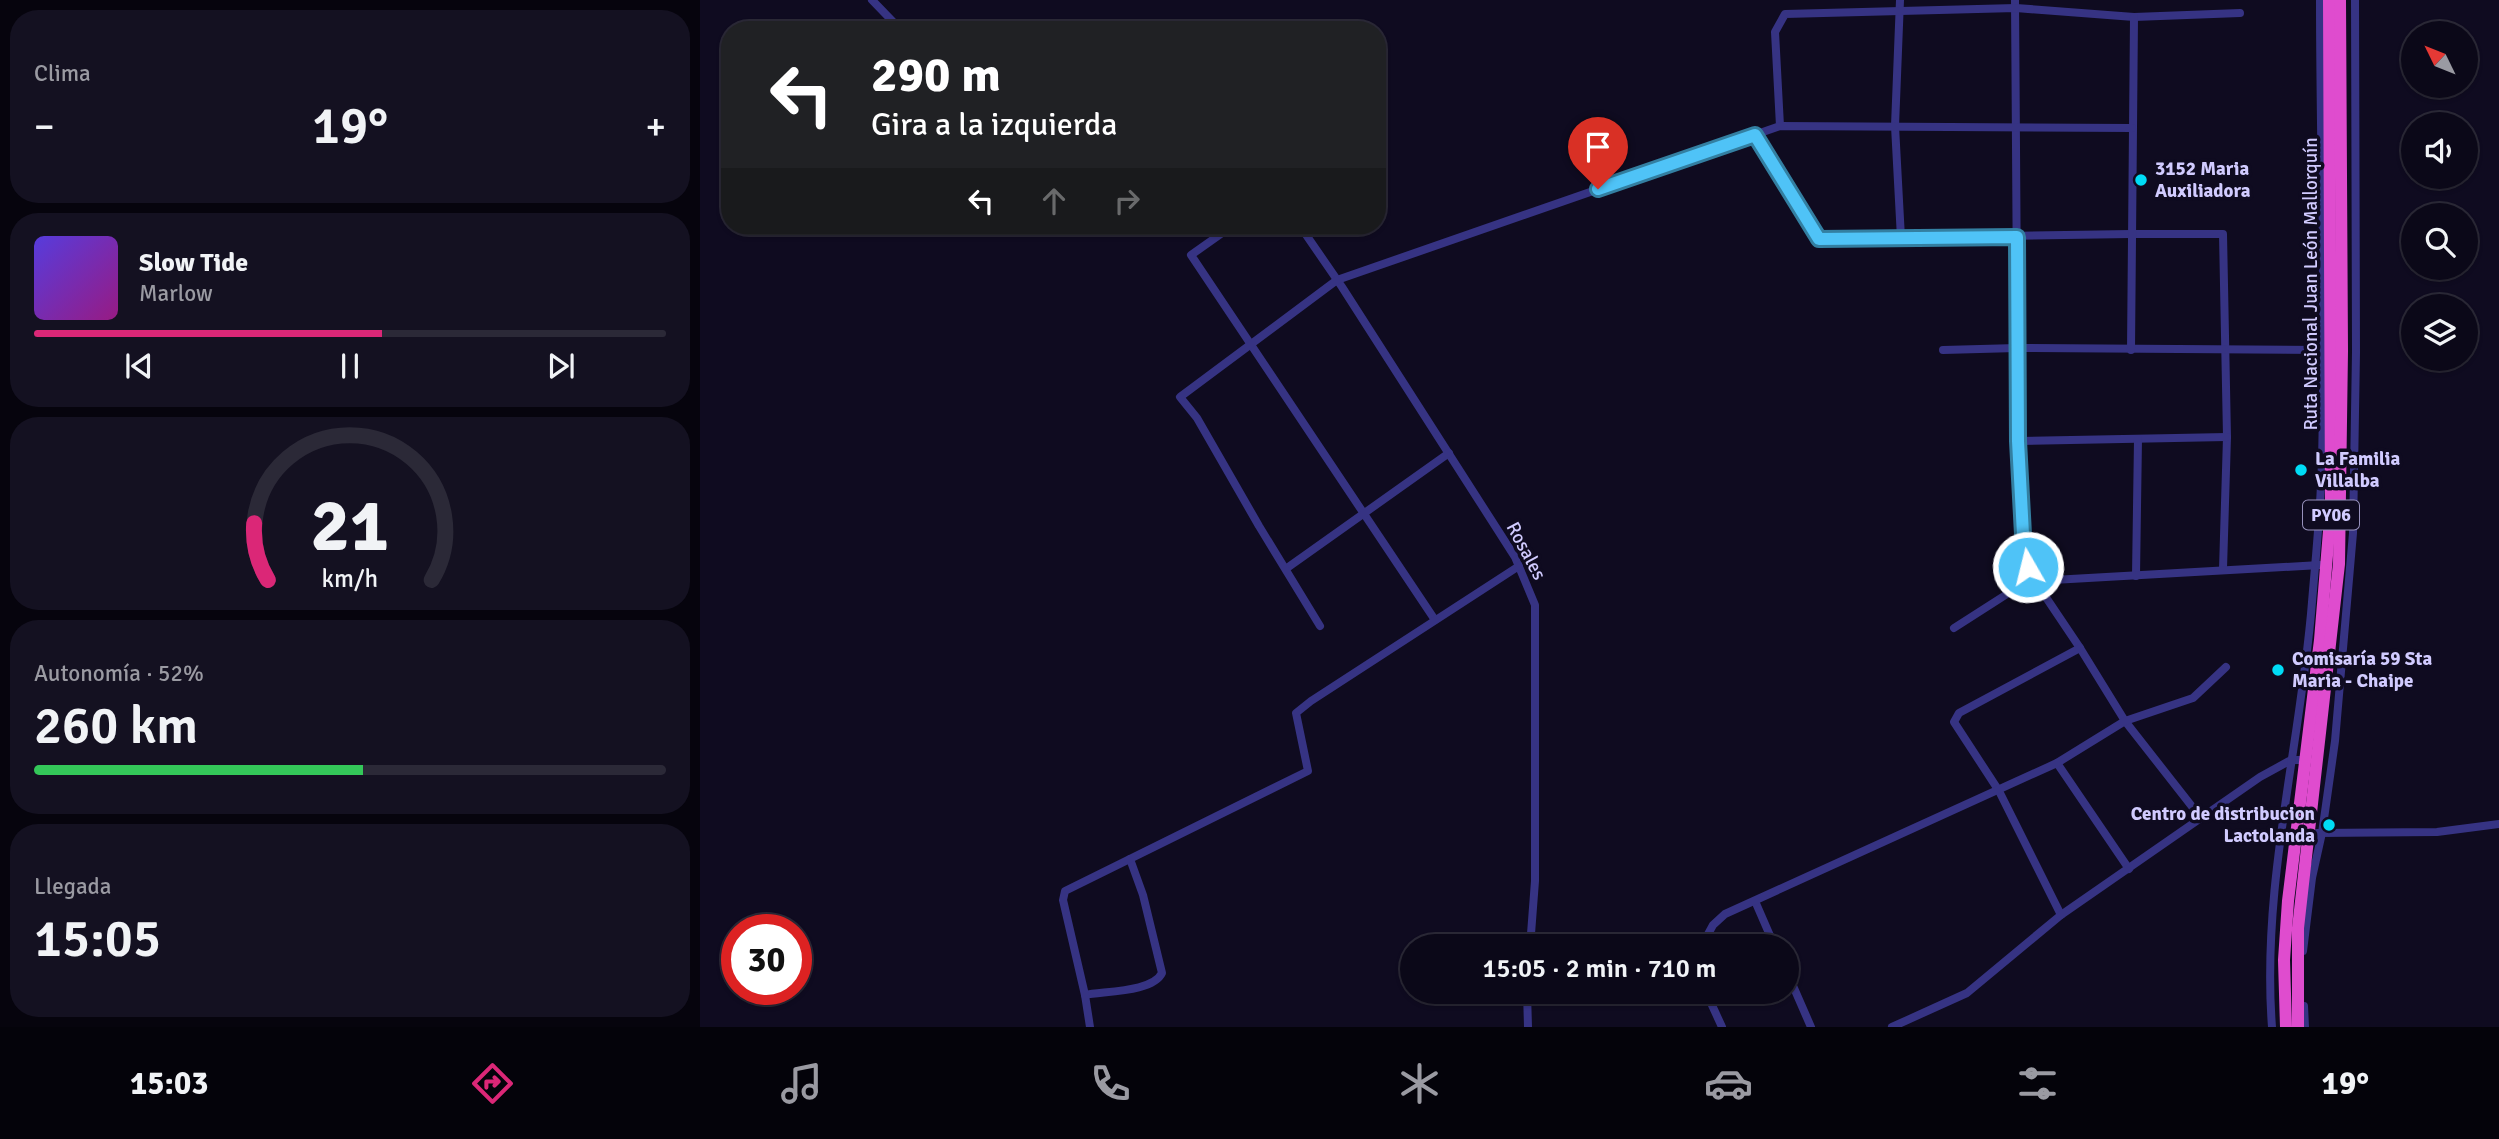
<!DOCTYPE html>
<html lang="es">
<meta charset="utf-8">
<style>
:root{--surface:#0b0818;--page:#141121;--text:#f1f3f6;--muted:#9a9aa2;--line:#2b2937;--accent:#db2777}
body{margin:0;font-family:Signika,sans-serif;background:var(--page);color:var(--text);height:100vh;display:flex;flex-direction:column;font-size:26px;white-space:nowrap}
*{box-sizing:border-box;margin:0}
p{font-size:23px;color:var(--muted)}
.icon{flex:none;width:38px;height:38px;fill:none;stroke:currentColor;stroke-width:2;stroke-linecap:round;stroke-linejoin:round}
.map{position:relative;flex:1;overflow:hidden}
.sheet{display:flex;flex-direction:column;gap:10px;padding:10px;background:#06040d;width:700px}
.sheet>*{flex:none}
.hud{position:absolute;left:21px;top:21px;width:665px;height:214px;border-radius:28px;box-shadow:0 2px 5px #0004,0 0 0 2px var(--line);background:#202124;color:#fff;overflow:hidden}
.needle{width:46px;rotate:313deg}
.tools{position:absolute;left:1701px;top:21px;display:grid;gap:14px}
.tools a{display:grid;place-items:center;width:77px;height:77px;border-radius:50%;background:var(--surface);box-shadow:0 2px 5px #0004,0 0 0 2px var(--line);font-size:35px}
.speed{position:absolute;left:21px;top:914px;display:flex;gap:14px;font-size:35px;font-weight:700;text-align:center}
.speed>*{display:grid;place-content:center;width:91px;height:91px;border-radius:50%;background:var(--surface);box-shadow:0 2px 5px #0004,0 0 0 2px var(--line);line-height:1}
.speed .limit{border:10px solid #d22;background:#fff;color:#111}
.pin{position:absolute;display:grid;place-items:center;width:60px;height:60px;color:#fff;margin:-72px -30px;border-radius:50% 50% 50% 0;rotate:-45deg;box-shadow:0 0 7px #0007}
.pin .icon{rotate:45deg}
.me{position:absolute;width:77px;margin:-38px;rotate:352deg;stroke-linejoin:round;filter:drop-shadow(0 0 5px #0008)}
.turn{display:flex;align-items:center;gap:24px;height:147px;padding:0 35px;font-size:32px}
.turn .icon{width:91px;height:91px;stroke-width:2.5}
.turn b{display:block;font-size:49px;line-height:60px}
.lanes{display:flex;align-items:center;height:66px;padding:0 35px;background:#0003;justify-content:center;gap:35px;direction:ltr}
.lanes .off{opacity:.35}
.big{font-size:52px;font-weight:600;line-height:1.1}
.sheet .tile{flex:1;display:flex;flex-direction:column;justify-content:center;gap:10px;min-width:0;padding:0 24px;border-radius:28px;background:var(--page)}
.sheet .dial{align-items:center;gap:0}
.dial svg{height:182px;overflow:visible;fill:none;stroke:var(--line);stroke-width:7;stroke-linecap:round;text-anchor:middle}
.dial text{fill:var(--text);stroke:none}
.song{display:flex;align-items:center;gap:21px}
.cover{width:84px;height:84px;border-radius:10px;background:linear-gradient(135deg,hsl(250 70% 55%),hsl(310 70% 35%))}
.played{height:7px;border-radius:4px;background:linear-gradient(90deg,var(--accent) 55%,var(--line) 55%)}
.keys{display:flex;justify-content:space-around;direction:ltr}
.heat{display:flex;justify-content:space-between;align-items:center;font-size:38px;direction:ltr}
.charge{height:10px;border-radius:5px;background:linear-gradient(90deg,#34c759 52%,var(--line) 0)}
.trip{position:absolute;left:700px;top:934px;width:399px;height:70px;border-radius:35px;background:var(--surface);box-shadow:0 2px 5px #0004,0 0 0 2px var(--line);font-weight:600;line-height:70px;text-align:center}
.tab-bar{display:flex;height:112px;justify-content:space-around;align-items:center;background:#04030a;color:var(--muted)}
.tab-bar .icon{width:49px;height:49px}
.tab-bar .active{color:var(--accent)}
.tab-bar b{font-size:32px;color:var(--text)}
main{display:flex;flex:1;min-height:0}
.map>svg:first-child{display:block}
</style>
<main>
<section class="sheet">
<div class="tile"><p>Clima</p>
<div class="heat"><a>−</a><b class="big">19°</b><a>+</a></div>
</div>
<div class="tile">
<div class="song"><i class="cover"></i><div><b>Slow Tide</b><p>Marlow</p></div></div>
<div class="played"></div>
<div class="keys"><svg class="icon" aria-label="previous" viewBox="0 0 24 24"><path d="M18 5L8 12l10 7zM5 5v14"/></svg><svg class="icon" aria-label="pause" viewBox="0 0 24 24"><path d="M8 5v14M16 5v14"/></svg><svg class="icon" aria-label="next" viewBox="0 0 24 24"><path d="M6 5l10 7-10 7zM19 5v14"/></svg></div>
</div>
<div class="tile dial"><svg viewBox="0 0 100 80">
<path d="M14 69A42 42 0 1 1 86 69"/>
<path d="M14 69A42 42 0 0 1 8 44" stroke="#db2777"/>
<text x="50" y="56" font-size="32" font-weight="700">21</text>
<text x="50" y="72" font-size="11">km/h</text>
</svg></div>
<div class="tile"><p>Autonomía · 52%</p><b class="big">260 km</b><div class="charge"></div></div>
<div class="tile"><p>Llegada</p><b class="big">15:05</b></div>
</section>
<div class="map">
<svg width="1799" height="1027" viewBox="0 0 1799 1027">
<rect width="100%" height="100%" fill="#0f0b20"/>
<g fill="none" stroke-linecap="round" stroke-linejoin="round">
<g stroke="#363383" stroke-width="8">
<polyline points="172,0 201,30"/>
<polyline points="1200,0 1195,126 1201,238"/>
<polyline points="1315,0 1318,441 1324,553 1335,581 1380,648 1425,721 1501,818"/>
<polyline points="1080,126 1075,32 1085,14 1316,8 1434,17 1540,13"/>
<polyline points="1055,135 1119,239 1431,234 1523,234 1527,437 1523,569"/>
<polyline points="532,226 491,255 735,620"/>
<polyline points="600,226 642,287 815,557 835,605 835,881 830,947"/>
<polyline points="1243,350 1317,348 1625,350"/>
<polyline points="1431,350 1434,17"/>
<polyline points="1318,441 1527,437"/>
<polyline points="587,568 749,453"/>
<polyline points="1436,576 1438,439"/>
<polyline points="620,626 559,526 497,418 480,397 637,280 1080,126 1432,128"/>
<polyline points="1254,628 1318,587 1335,581 1620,565"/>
<polyline points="1357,763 1429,869"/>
<polyline points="1617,833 1737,832 1799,824"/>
<polyline points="1055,901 1075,947"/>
<polyline points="1361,915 1299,791 1254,722 1259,713 1380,648"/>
<polyline points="1001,947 1013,925 1025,914 1357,763 1425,721 1493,698 1526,667"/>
<polyline points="1603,951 1612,878 1622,833 1635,741 1653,533 1656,352 1655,0"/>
<polyline points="1087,972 1111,1027"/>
<polyline points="827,992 828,1027"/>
<polyline points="1006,992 1022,1027"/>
<path d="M385 995C405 991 453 992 462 973L443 895 430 859"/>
<polyline points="1604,1006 1605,1027"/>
<polyline points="390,1027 385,995 363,900 365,891 608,771 596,713 611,701 819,566"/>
<polyline points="1192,1027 1267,993 1361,915 1560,777 1591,760 1605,760"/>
<path d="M1572 1027C1561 885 1601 743 1612 602 1616 554 1621 507 1622 460 1626 306 1620 153 1620 0"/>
</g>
<g stroke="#df4cce" stroke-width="12">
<polyline points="1586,1027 1584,960 1588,901 1620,640 1631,507 1629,0"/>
<polyline points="1598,1027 1598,928 1639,564 1642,351 1640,0"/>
</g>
</g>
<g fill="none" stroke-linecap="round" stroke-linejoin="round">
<defs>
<polyline id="route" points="898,189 1055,135 1119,239 1317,237 1318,441 1324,553 1328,567"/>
</defs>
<use href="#route" stroke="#337fa1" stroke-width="18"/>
<use href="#route" stroke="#4fc3f7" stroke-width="12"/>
</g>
<g fill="#00dcf6" stroke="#0f0b20" stroke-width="2.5">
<circle cx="1441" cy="180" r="7"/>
<circle cx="1601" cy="470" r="7"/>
<circle cx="1578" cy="670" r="7"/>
<circle cx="1629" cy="825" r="7"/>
</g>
<g text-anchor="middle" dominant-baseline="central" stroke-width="7" stroke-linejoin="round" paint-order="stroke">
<rect fill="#0f0b20" stroke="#9791bc" stroke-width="2" x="1603" y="500.5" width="56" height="29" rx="5"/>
<g font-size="18" font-weight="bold" fill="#d1cbff">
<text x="1631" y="515">PY06</text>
</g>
<g font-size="19" font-weight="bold" fill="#d1cbff" stroke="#0f0b20" text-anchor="start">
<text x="1455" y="169">3152 Maria<tspan x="1455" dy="22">Auxiliadora</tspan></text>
<text x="1615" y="459">La Familia<tspan x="1615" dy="22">Villalba</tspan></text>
<text x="1592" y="659">Comisaría 59 Sta<tspan x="1592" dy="22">Maria - Chaipe</tspan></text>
<text x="1615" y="814" text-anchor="end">Centro de distribucion<tspan x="1615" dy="22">Lactolanda</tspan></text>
</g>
<g font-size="19" fill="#d1cbff" stroke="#0f0b20">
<text transform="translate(1611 284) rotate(-90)">Ruta Nacional Juan León Mallorquín</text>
<text transform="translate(826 551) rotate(62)">Rosales</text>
</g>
</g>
</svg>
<div class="tools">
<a><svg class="needle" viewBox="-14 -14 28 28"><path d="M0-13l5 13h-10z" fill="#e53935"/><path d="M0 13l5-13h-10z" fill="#9a9aa2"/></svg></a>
<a><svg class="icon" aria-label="sound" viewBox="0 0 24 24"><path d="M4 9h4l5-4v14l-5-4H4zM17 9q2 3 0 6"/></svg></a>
<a><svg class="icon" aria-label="search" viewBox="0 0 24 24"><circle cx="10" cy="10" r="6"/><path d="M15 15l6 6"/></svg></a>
<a><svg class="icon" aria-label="layers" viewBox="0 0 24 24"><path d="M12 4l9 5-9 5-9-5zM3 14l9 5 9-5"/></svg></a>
</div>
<div class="speed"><div class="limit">30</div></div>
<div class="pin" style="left:898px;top:189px;background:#d93025"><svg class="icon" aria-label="arrive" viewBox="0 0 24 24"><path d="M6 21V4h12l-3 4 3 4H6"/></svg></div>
<svg class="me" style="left:1328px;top:567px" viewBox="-20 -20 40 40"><circle r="17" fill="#4fc3f7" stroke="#fff" stroke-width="3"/><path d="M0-11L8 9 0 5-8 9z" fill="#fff"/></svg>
<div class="trip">15:05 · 2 min · 710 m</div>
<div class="hud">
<div class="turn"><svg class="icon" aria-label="left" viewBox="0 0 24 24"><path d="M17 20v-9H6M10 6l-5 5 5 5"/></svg><div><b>290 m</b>Gira a la izquierda</div></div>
<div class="lanes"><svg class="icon" aria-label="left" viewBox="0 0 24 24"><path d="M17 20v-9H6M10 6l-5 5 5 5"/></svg><svg class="icon off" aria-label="ahead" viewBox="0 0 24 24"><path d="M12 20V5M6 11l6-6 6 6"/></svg><svg class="icon off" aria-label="right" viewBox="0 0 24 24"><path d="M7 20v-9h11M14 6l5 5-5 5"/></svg></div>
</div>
</div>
</main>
<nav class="tab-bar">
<b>15:03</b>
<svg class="icon active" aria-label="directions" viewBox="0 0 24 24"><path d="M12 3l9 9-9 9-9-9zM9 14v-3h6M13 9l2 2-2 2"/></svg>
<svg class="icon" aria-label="music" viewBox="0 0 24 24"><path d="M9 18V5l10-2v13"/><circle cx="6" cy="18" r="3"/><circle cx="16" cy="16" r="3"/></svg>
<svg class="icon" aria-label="phone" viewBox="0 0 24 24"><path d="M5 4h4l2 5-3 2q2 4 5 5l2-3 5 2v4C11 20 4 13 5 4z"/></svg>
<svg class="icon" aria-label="climate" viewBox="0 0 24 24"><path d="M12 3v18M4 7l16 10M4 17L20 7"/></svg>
<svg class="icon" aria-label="car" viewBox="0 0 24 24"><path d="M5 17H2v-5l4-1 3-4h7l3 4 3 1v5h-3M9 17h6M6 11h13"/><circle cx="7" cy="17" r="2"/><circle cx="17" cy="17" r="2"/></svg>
<svg class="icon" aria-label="filters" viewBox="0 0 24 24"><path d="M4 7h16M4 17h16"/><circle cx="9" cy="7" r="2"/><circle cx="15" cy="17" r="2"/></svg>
<b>19°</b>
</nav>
